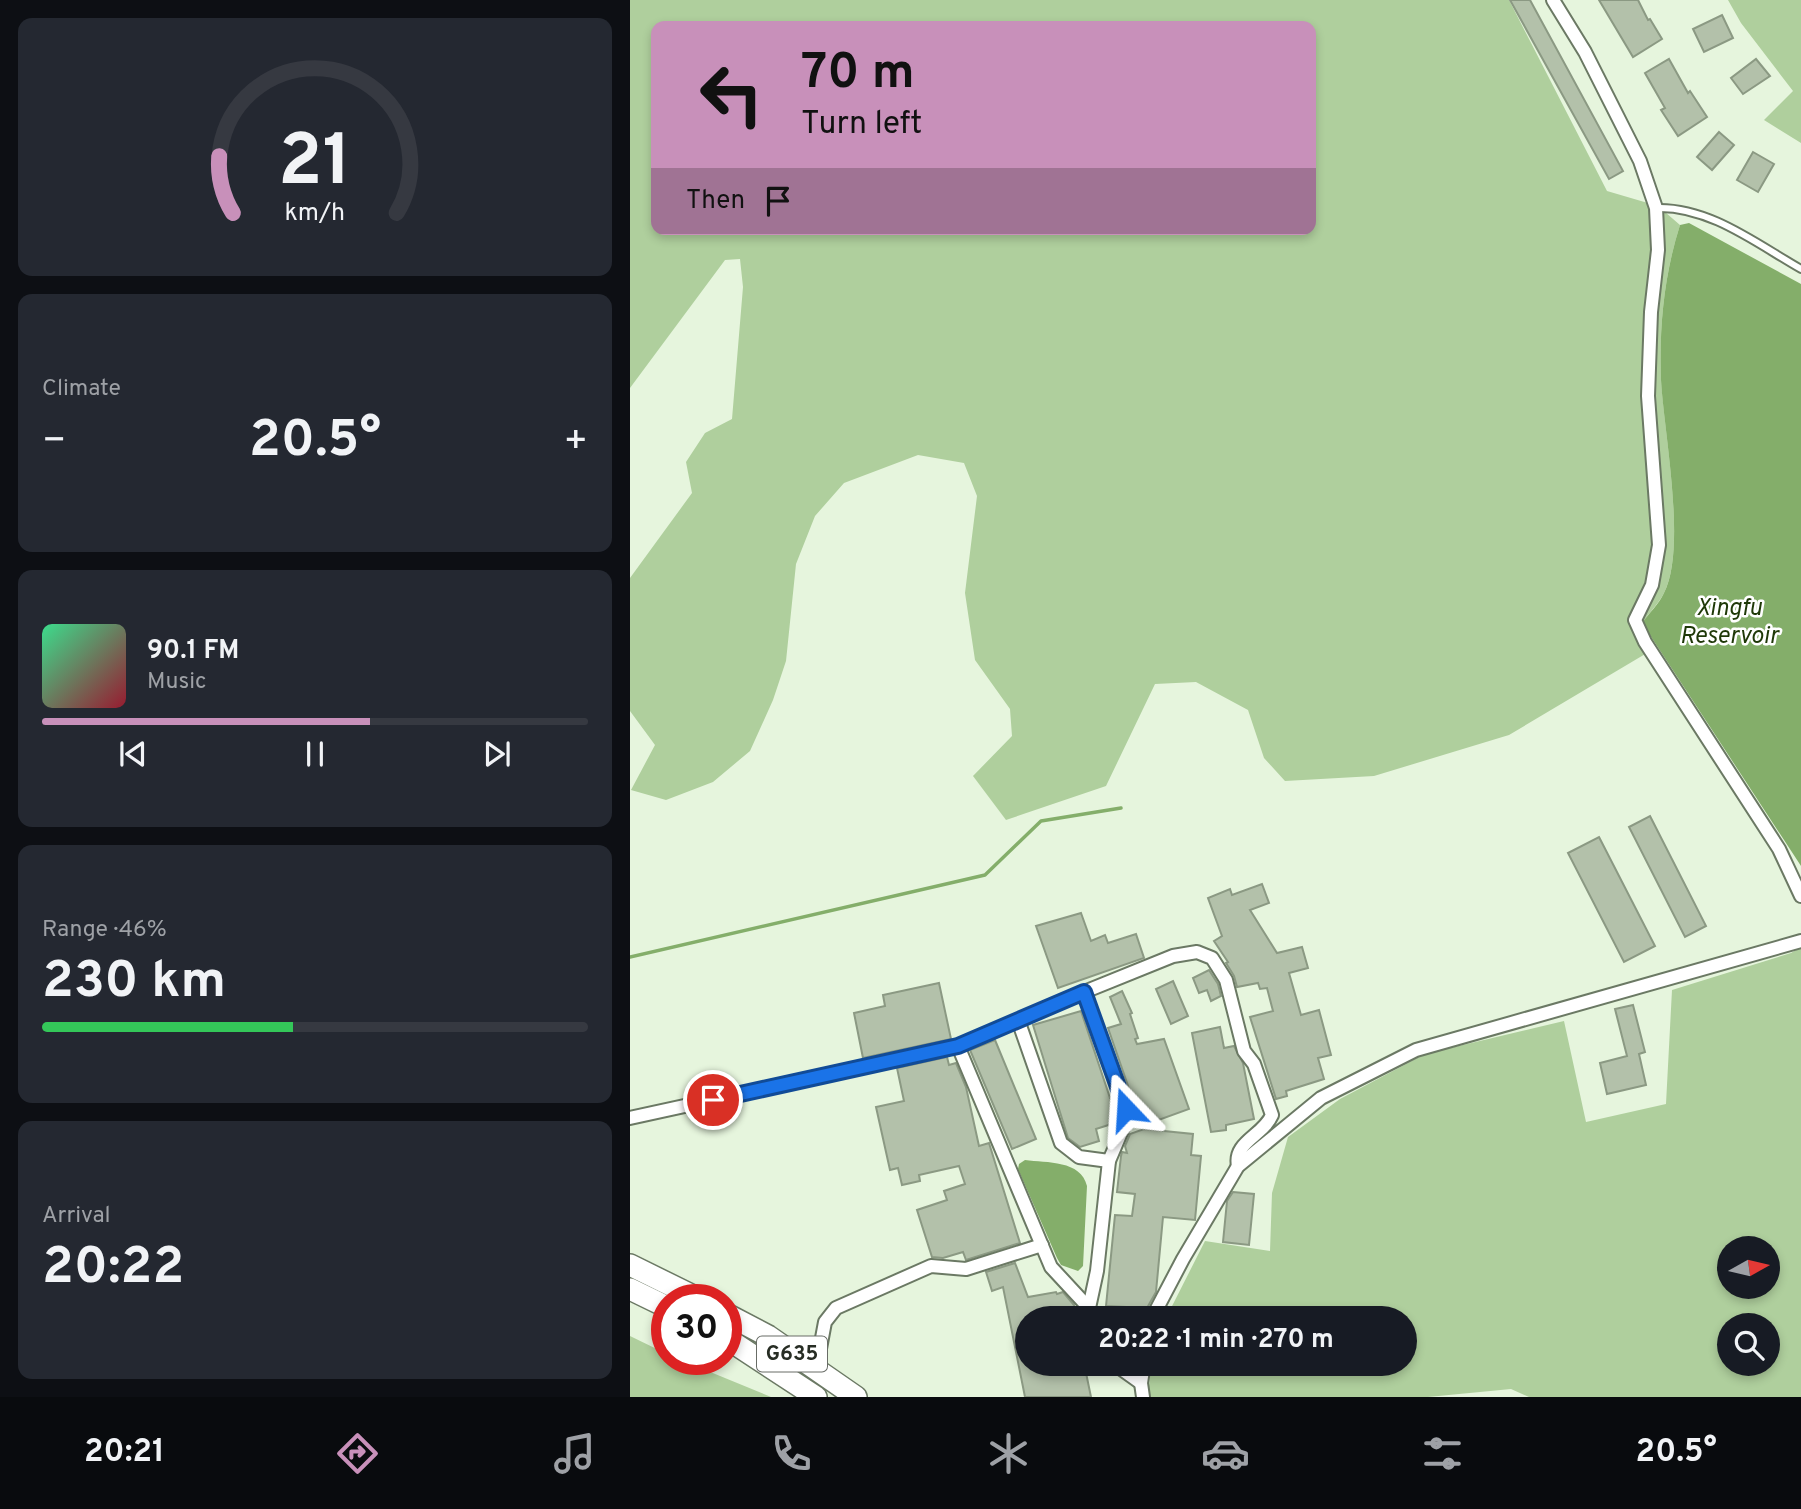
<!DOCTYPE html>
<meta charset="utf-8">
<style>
:root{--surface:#171b24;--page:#242831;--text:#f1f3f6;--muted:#9ea1a6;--line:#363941;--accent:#c890ba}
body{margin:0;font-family:Overpass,sans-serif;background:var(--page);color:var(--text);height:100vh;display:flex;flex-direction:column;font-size:26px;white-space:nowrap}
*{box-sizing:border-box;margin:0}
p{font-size:23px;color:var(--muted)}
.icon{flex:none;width:38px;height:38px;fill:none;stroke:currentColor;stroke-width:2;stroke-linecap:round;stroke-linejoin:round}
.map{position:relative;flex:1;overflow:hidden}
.panel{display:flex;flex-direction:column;gap:18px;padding:18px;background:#0d0f14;width:630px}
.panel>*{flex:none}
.banner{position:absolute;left:21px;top:21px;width:665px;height:214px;border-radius:14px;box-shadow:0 4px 10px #0003;background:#c890ba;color:#111;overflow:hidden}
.needle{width:46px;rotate:82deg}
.controls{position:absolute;left:1087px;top:1236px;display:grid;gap:14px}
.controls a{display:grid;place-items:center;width:63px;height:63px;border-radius:50%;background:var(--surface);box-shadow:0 4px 10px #0003;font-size:35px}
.speed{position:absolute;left:21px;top:1284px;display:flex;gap:14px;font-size:35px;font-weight:700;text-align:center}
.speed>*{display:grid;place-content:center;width:91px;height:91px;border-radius:50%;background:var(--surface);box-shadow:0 4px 10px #0003;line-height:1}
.speed .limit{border:10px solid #d22;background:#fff;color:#111}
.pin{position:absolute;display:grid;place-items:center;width:60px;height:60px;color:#fff;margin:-30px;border:4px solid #fff;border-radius:50%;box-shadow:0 2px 7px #0007}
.me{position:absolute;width:77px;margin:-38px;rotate:340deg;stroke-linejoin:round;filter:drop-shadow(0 0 5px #0008)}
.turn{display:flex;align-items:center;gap:24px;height:147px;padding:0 35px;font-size:32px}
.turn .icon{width:91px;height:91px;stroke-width:2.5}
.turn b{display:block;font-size:49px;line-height:60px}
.then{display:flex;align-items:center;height:66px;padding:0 35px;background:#0003;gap:14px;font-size:26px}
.big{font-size:52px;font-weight:700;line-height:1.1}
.panel .tile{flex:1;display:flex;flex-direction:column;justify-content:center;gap:10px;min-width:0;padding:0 24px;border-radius:14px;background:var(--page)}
.panel .dial{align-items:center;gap:0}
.dial svg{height:182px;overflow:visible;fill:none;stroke:var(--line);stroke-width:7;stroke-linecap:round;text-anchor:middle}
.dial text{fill:var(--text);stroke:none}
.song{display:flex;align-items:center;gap:21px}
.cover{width:84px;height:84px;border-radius:10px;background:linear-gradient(135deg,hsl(150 70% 55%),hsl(350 70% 35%))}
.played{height:7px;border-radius:4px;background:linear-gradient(90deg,var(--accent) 60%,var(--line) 60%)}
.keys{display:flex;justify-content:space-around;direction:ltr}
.heat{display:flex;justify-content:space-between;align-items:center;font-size:38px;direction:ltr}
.charge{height:10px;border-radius:5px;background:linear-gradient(90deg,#34c759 46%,var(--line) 0)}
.trip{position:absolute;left:385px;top:1306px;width:402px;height:70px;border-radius:35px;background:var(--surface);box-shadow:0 4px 10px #0003;font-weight:700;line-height:70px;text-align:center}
.tab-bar{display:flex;height:112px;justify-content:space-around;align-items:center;background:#090b0e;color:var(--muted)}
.tab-bar .icon{width:49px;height:49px}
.tab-bar .on{color:var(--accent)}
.tab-bar b{font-size:32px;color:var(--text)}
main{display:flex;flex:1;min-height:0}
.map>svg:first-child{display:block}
</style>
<main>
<section class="panel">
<div class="tile dial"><svg viewBox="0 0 100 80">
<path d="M14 69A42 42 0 1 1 86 69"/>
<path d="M14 69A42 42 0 0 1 8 44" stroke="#c890ba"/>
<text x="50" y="56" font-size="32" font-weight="700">21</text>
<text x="50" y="72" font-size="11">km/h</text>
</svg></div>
<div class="tile"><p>Climate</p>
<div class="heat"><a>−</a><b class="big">20.5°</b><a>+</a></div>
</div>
<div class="tile">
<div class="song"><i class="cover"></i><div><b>90.1 FM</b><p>Music</p></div></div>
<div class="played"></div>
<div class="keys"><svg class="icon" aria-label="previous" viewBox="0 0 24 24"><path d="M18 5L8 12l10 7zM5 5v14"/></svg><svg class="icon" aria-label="pause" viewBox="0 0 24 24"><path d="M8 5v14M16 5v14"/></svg><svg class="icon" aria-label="next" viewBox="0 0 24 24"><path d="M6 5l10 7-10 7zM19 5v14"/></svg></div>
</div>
<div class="tile"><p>Range · 46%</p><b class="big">230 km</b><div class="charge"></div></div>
<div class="tile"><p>Arrival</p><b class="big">20:22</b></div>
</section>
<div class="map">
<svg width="1171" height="1397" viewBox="0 0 1171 1397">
<rect width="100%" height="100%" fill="#e6f5dd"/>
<g fill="#afcf9d" fill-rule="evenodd">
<path d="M0 0H879L977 191 1028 206 1050 225C1034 275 1029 328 1031 379 1034 433 1057 548 1034 593 1029 603 1019 613 1012 623L1027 647 879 735 744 776 655 781 634 758 618 710 566 682 525 684 476 786 376 820 343 776 382 736 380 709 345 660 335 593 347 496 334 463 288 455 214 483 185 516 166 564 156 661 143 700 120 751 83 782 36 800 1 790 25 745 0 711V578L62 493 56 462 75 433 102 419 113 287 110 259 95 260 0 388ZM26 26H681V229H26Z"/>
<polygon points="1098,0 1171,0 1171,143 1134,120 1163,91 1111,23"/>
<path d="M1171 947V1397H899L881 1389 798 1397H518L521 1363H775V1318H536L575 1241 640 1251 642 1193 658 1137 710 1099 795 1054 934 1021 956 1122 1036 1104 1042 990 1161 953ZM1099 1248H1138V1286H1099ZM1099 1325H1138V1363H1099Z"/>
<polygon points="0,1336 37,1354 37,1360 51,1360 141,1397 0,1397"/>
</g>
<g fill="#84ae6a">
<path d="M1059 223 1171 284V866L1012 623C1019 613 1029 604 1034 593 1057 548 1034 433 1031 380 1029 328 1034 275 1050 225Z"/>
<path d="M395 1160C417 1163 451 1160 457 1186L453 1266 448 1271 431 1265 427 1258 388 1169 389 1164Z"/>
</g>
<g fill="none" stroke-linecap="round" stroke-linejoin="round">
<polyline stroke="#84ae6a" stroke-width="3.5" points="0,957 355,875 411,821 491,808"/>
</g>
<g fill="#b3c1aa" stroke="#8b9983" stroke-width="2">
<polygon points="880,0 900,0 993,171 979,179"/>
<polygon points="969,0 1008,0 1018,20 1020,19 1032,39 1003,57"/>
<polygon points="1092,15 1103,38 1074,52 1063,29"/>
<polygon points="1039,59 1058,93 1060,91 1077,117 1048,136 1031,110 1035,108 1015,73"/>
<polygon points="1126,59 1140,76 1113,94 1101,78"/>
<polygon points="1089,132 1104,145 1082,170 1067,157"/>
<polygon points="1123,152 1144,164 1128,192 1107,180"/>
<polygon points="1020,816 1076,926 1055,937 999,827"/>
<polygon points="969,837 1025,946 994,962 938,853"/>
<polygon points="632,884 639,903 620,910 647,953 672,947 678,968 659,973 671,1015 689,1010 701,1055 688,1058 694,1079 656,1091 657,1096 646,1099 620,1017 643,1011 637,988 630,989 628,983 607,987 604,976 596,963 598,962 584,941 592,936 578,898 600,889 602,895"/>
<polygon points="451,913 461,941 475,935 478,943 506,934 514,958 428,988 406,926"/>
<polygon points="579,970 588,984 591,996 581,1001 577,990 569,993 563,978"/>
<polygon points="543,981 558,1016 541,1024 526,989"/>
<polygon points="309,983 321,1039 233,1058 224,1013 255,1006 253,995"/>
<polygon points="492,991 502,1013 500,1014 508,1038 505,1039 507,1044 534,1039 559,1109 512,1126 478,1028 491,1024 480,997"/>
<polygon points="1003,1005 1015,1052 1009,1054 1016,1085 977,1094 970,1063 997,1056 985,1009"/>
<polygon points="451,1011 486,1116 485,1123 466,1129 469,1141 450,1147 438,1138 403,1025"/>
<polygon points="590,1027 594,1048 604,1046 613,1063 624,1119 596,1125 596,1130 581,1132 562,1033"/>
<polygon points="365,1040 406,1139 382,1149 340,1050"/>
<polygon points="317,1057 319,1065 326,1063 336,1087 349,1146 359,1143 390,1243 336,1260 333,1252 313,1258 302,1257 287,1210 317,1200 314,1191 335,1184 329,1166 289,1175 290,1181 272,1185 268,1168 260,1170 246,1107 274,1101 267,1068"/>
<polygon points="514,1129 563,1134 561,1155 571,1156 565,1220 533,1217 526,1292 517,1308 476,1306 485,1215 502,1216 505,1194 487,1192 491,1156 492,1152 497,1153 495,1146 500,1134"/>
<polygon points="603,1192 624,1194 619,1245 593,1242 597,1201"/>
<polygon points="385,1263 398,1297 426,1292 427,1294 433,1292 444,1305 447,1318 397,1318 397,1363 441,1363 442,1370 455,1368 461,1397 395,1397 373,1287 362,1291 356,1272"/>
</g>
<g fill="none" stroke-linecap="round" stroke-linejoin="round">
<defs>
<path id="lane" d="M1026 208C1079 206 1127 244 1171 269"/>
<g id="street">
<polyline points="923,0 955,52 1010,161 1026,208 1028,250 1021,312 1018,396 1029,545 1022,585 1005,620 1015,642 1149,849 1171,896"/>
<polyline points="454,992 496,1109 493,1128 479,1161 467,1271 459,1308"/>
<polyline points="388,1020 431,1143 449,1157 479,1161"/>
<polyline points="0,1118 328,1046"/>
<path d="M463 1318 459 1308 421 1267 328 1046 454 992 543 956 567 952 582 958 596 980 614 1051 624 1064 642 1115C633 1136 603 1142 608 1166"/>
<polyline points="522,1318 553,1259 608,1166 691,1098 786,1050 1171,941"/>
<polyline points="483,1363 511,1383"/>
<polyline points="183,1369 189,1354 195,1322 206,1308 301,1266 336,1269 412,1245"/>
<polyline points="513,1397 511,1383 514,1363"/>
</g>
<g id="highway">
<polyline points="0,1265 71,1300"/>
<polyline points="0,1289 37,1307"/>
<polyline points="96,1314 138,1336 226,1397"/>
<polyline points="96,1338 186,1397"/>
</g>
</defs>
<use href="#lane" stroke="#6b7964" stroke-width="10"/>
<use href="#street" stroke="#6b7964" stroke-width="16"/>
<use href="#highway" stroke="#6b7964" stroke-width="24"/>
<use href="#lane" stroke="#fff" stroke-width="6"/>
<use href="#street" stroke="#fff" stroke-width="12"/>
<use href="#highway" stroke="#fff" stroke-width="21"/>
</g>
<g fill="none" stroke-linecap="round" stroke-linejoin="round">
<defs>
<polyline id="route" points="83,1100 328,1046 454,992 496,1109"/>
</defs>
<use href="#route" stroke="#114b97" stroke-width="18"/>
<use href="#route" stroke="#1a73e8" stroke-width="12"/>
</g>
<g text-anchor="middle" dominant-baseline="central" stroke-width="5" stroke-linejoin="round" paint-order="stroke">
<rect fill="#fff" stroke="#686c66" stroke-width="2" x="127" y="1336.5" width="70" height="35" rx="5"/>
<g font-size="21" font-weight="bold" fill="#272d24">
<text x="162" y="1354">G635</text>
</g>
<g font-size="24" font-style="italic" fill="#1e3807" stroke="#fff">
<text x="1099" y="609">Xingfu<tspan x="1099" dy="28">Reservoir</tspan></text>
</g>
</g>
</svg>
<div class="controls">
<a><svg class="needle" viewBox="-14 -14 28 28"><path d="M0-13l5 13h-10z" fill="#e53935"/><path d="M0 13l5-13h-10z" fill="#9ea1a6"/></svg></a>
<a><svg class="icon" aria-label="search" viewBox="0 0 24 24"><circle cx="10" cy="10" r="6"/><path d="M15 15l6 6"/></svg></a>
</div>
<div class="speed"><div class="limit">30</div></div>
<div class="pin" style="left:83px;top:1100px;background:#d93025"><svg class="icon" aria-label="arrive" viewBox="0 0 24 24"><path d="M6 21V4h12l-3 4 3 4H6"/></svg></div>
<svg class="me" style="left:496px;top:1109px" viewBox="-20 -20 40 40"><path d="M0-17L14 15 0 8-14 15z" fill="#1a73e8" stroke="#fff" stroke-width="4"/></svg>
<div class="trip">20:22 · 1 min · 270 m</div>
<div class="banner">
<div class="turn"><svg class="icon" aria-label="left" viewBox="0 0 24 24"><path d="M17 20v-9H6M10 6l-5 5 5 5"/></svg><div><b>70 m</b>Turn left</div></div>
<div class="then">Then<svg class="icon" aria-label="arrive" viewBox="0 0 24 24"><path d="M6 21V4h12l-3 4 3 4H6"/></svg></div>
</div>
</div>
</main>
<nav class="tab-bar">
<b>20:21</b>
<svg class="icon on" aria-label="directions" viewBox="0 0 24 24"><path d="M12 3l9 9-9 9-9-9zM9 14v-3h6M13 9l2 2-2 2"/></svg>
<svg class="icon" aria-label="music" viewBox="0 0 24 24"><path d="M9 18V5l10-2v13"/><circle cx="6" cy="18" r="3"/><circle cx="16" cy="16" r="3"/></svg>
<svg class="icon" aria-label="phone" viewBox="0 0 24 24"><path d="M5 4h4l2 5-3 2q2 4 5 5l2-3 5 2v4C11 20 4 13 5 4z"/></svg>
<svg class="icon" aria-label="climate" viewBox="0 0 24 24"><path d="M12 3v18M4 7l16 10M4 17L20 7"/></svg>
<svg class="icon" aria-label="car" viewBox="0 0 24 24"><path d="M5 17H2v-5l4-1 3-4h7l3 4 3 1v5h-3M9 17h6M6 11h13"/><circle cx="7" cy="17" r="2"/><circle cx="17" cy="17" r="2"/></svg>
<svg class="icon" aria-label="filters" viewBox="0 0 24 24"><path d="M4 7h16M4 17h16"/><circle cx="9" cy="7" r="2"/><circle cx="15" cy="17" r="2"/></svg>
<b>20.5°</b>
</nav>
